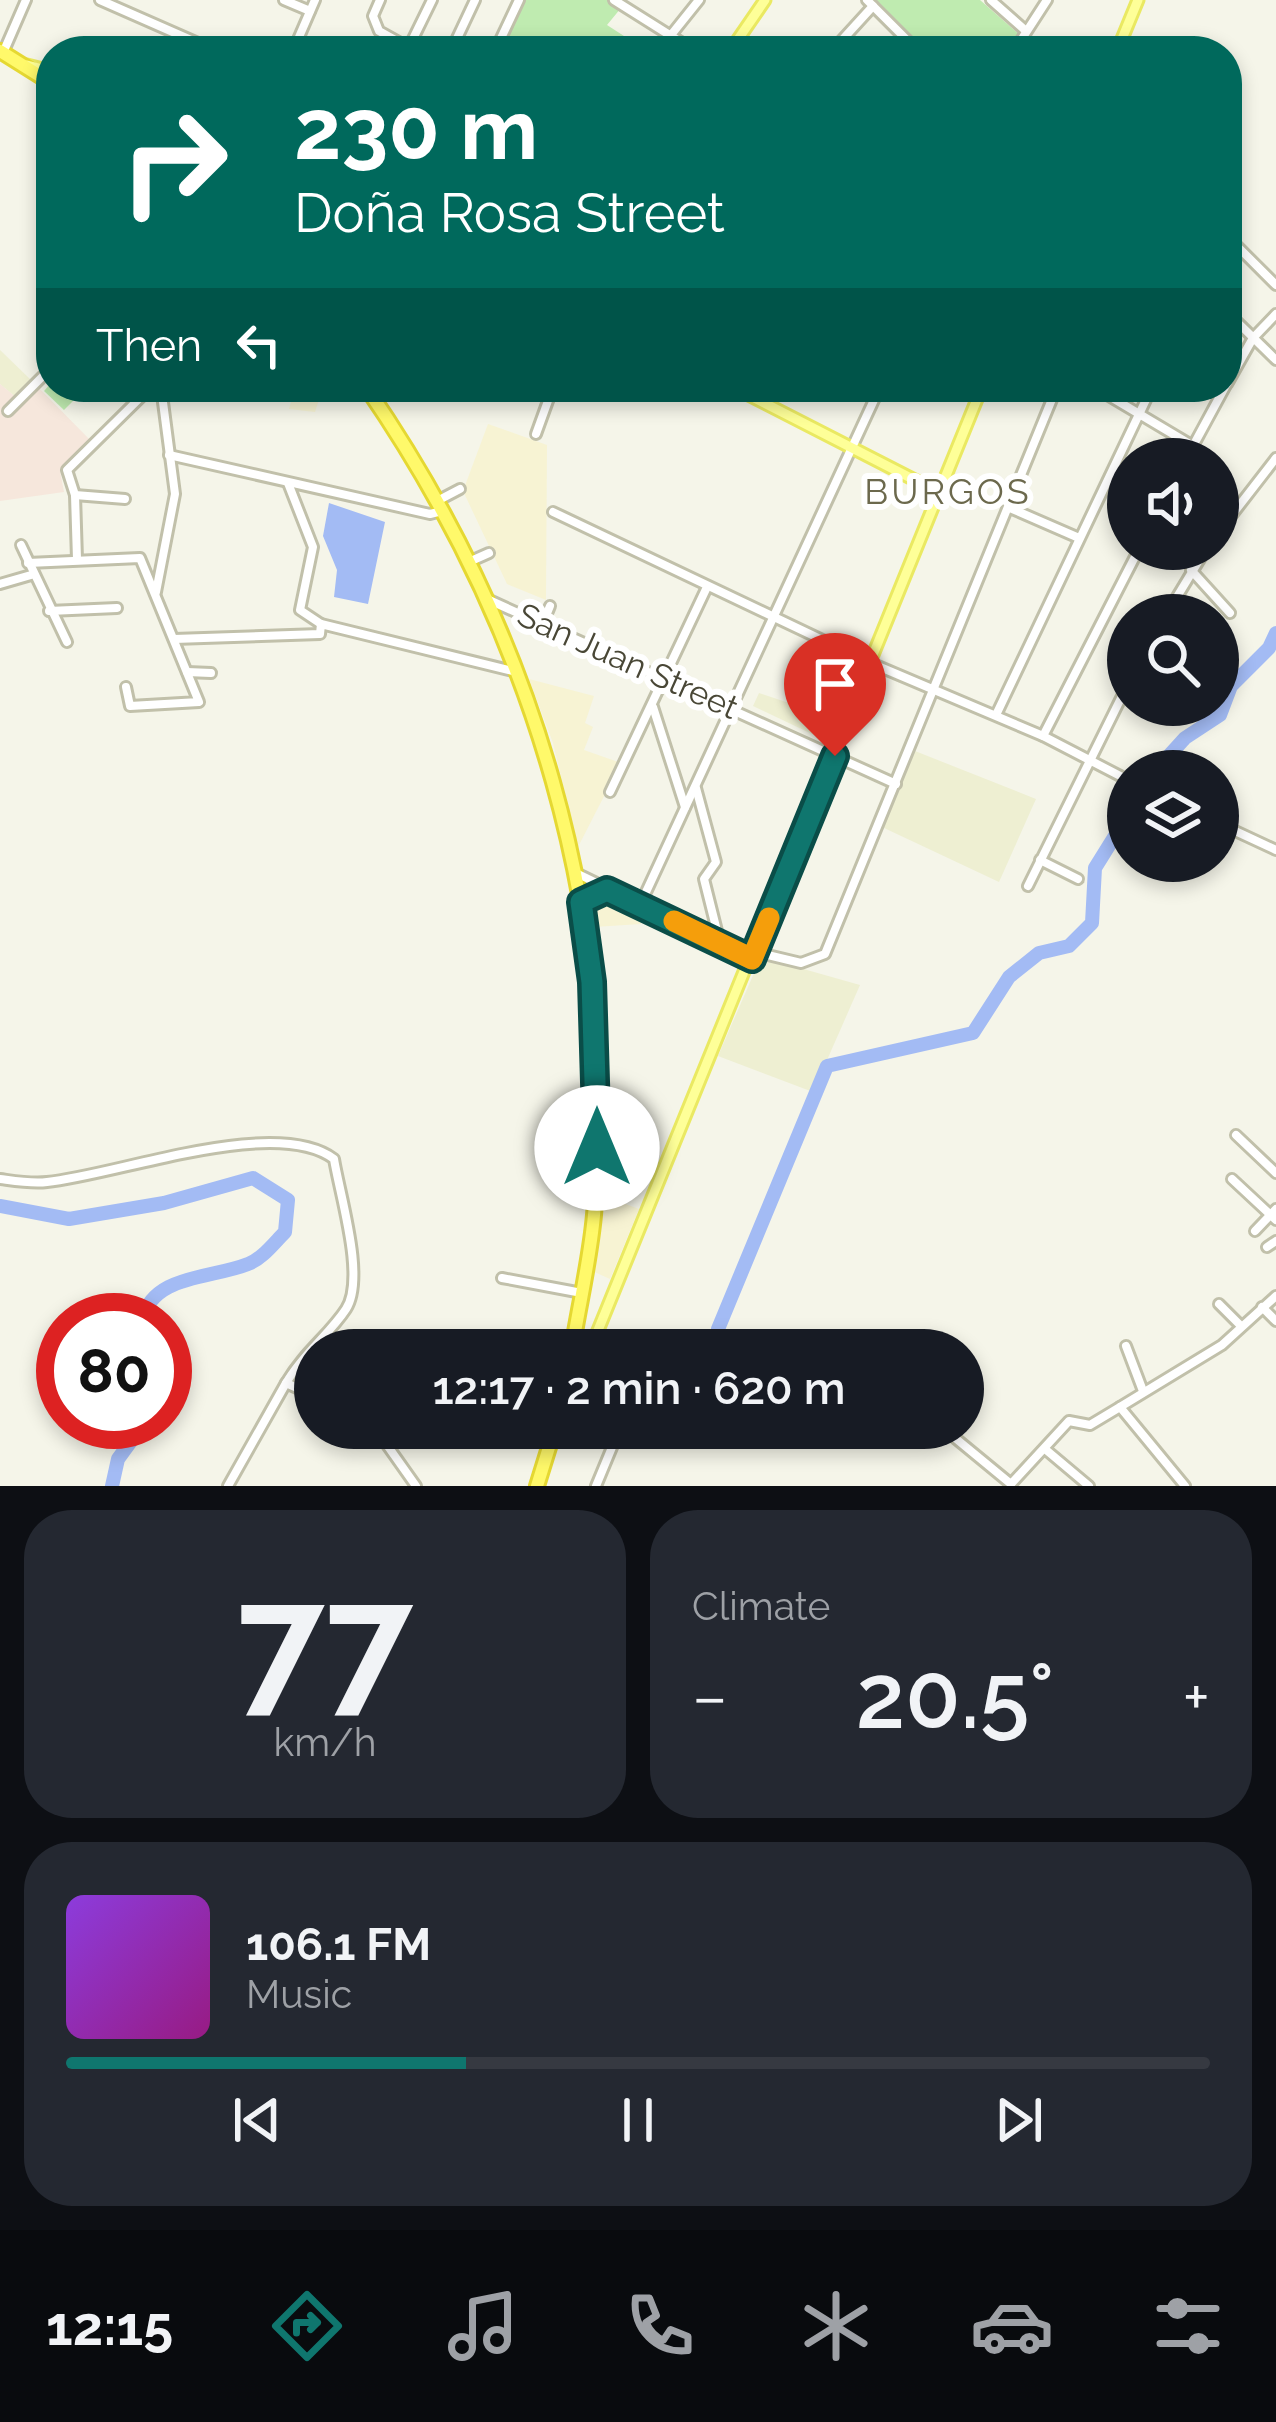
<!DOCTYPE html>
<meta charset="utf-8">
<style>
:root{--surface:#171b24;--page:#242831;--text:#f1f3f6;--muted:#9ea1a6;--line:#363941;--accent:#0f766e}
body{margin:0;font-family:Raleway,sans-serif;background:var(--page);color:var(--text);height:100vh;display:flex;flex-direction:column;font-size:45px;white-space:nowrap}
*{box-sizing:border-box;margin:0}
p{font-size:39px;color:var(--muted)}
.icon{flex:none;width:66px;height:66px;fill:none;stroke:currentColor;stroke-width:2;stroke-linecap:round;stroke-linejoin:round}
.map{position:relative;height:1486px;overflow:hidden}
.details{display:flex;flex-direction:column;gap:24px;padding:24px;background:#0d0f14;flex:1}
.details>*{flex:none}
.hud{position:absolute;left:36px;top:36px;width:1206px;height:366px;border-radius:48px;box-shadow:0 6px 18px #0003;background:#00695c;color:#fff;overflow:hidden}
.buttons{position:absolute;left:1107px;top:438px;display:grid;gap:24px}
.buttons a{display:grid;place-items:center;width:132px;height:132px;border-radius:50%;background:var(--surface);box-shadow:0 6px 18px #0003;font-size:60px}
.speed{position:absolute;left:36px;top:1293px;display:flex;gap:24px;font-size:60px;font-weight:700;text-align:center}
.speed>*{display:grid;place-content:center;width:156px;height:156px;border-radius:50%;background:var(--surface);box-shadow:0 6px 18px #0003;line-height:1}
.speed .limit{border:18px solid #d22;background:#fff;color:#111}
.pin{position:absolute;display:grid;place-items:center;width:102px;height:102px;color:#fff;margin:-123px -51px;border-radius:50% 50% 50% 0;rotate:-45deg;box-shadow:0 0 12px #0007}
.pin .icon{rotate:45deg}
.me{position:absolute;width:132px;margin:-66px;rotate:0deg;stroke-linejoin:round;filter:drop-shadow(0 0 9px #0008)}
.turn{display:flex;align-items:center;gap:42px;height:252px;padding:0 60px;font-size:54px}
.turn .icon{width:156px;height:156px;stroke-width:2.5}
.turn b{display:block;font-size:84px;line-height:102px}
.then{display:flex;align-items:center;height:114px;padding:0 60px;background:#0003;gap:24px;font-size:45px}
.big{font-size:90px;font-weight:600;line-height:1.1}
.details .tile{flex:1;display:flex;flex-direction:column;justify-content:center;gap:18px;min-width:0;padding:0 42px;border-radius:48px;background:var(--page)}
.details .dial{align-items:center;gap:0}
.dial b{font-size:156px;line-height:1}
.song{display:flex;align-items:center;gap:36px}
.cover{width:144px;height:144px;border-radius:18px;background:linear-gradient(135deg,hsl(270 70% 55%),hsl(310 70% 35%))}
.played{height:12px;border-radius:6px;background:linear-gradient(90deg,var(--accent) 35%,var(--line) 35%)}
.keys{display:flex;justify-content:space-around;direction:ltr}
.heat{display:flex;justify-content:space-between;align-items:center;font-size:66px;direction:ltr}
.details .tiles{flex:1;display:grid;gap:24px;grid-template-columns:1fr 1fr}
.tile:last-child{grid-column:span 2}
.trip{position:absolute;left:294px;top:1329px;width:690px;height:120px;border-radius:60px;background:var(--surface);box-shadow:0 6px 18px #0003;font-weight:600;line-height:120px;text-align:center}
.tab-bar{display:flex;height:192px;justify-content:space-around;align-items:center;background:#090b0e;color:var(--muted)}
.tab-bar .icon{width:84px;height:84px}
.tab-bar .on{color:var(--accent)}
.tab-bar b{font-size:54px;color:var(--text)}
.map>svg:first-child{display:block}
</style>
<div class="map">
<svg width="1276" height="1486" viewBox="0 0 1276 1486">
<rect width="100%" height="100%" fill="#f5f5e9"/>
<g fill="#f7f3d3">
<polygon points="295,387 323,387 315,412 289,409"/>
<polygon points="488,424 547,445 546,600 507,584 463,491"/>
<polygon points="529,679 594,696 585,723 593,727 584,750 621,763 578,847 553,743"/>
<polygon points="609,893 641,907 641,924 594,927 591,898"/>
<polygon points="599,1194 639,1209 610,1279 590,1270"/>
</g>
<g fill="#eeefd2">
<polygon points="0,350 33,382 17,398 0,384"/>
<polygon points="759,693 807,709 839,730 833,744 753,706"/>
<polygon points="915,751 1036,799 999,882 882,827"/>
<polygon points="761,957 860,985 813,1092 718,1056"/>
</g>
<polygon fill="#f6e7dc" points="33,382 90,440 60,471 64,492 0,501 0,384 17,398"/>
<g fill="#bfebb0">
<polygon points="525,0 608,0 621,8 607,25 624,36 617,45 624,51 500,51"/>
<polygon points="876,0 980,0 1019,34 1008,51 927,51"/>
<polygon points="51,383 51,387 87,387 64,410 44,391"/>
</g>
<polygon fill="#a3bbf4" points="329,503 385,522 368,604 334,597 337,570 323,536"/>
<g fill="none" stroke-linecap="round" stroke-linejoin="round">
<g stroke="#a3bbf4" stroke-width="14">
<polyline points="1155,771 1185,738 1220,715 1231,686 1269,648 1276,633"/>
<path d="M0 1206 69 1219 164 1203 253 1178 288 1200 285 1232C274 1243 262 1259 248 1264 211 1279 153 1274 142 1320"/>
<polyline points="719,1344 718,1329 827,1066 973,1033 1009,977 1039,953 1069,946 1092,923 1095,868 1128,815"/>
<polyline points="112,1486 118,1459 145,1422"/>
</g>
<defs>
<g id="minor">
<polyline points="100,0 216,51"/>
<polyline points="284,0 310,11"/>
<polyline points="380,0 373,16 379,31 415,51"/>
<polyline points="614,0 695,51"/>
<polyline points="867,0 918,51"/>
<polyline points="991,0 1026,31"/>
<polyline points="671,35 699,0"/>
<polyline points="409,47 432,0"/>
<polyline points="293,51 315,0"/>
<polyline points="451,51 475,0"/>
<polyline points="495,51 519,0"/>
<polyline points="832,51 873,6"/>
<polyline points="1014,51 1047,0"/>
<polyline points="3,53 26,0"/>
<polyline points="1227,236 1276,285"/>
<polyline points="1227,312 1276,360"/>
<polyline points="1227,384 1253,338 1276,314"/>
<polyline points="1094,387 1193,446"/>
<polyline points="8,411 51,368"/>
<polyline points="536,434 553,387"/>
<polyline points="169,455 430,514 442,511"/>
<polyline points="1186,459 1225,387"/>
<polyline points="288,483 313,547 300,610 321,624"/>
<polyline points="75,495 125,499"/>
<polyline points="439,500 460,489"/>
<polyline points="1010,508 1079,538"/>
<polyline points="553,512 873,664 1043,736 1128,780"/>
<polyline points="1218,533 1276,458"/>
<polyline points="21,545 67,642"/>
<polyline points="77,559 75,495 67,470 151,387"/>
<polyline points="471,561 489,553"/>
<polyline points="28,563 140,558 199,702 130,706 126,687"/>
<polyline points="1191,570 1230,613"/>
<polyline points="0,584 31,575"/>
<polyline points="156,592 175,494 161,387"/>
<polyline points="489,600 896,784"/>
<polyline points="49,611 117,608"/>
<polyline points="1166,615 1206,549"/>
<polyline points="543,623 550,606"/>
<polyline points="174,639 320,634 321,624 517,672"/>
<polyline points="187,672 211,673"/>
<polyline points="653,707 685,807"/>
<polyline points="996,715 1152,387"/>
<polyline points="1043,736 1139,549"/>
<polyline points="696,788 716,862 704,879 720,943"/>
<polyline points="610,792 707,587"/>
<polyline points="1218,823 1276,850"/>
<polyline points="1040,860 1078,879"/>
<polyline points="576,873 751,958"/>
<polyline points="1028,886 1128,684"/>
<polyline points="640,905 880,387"/>
<polyline points="755,952 801,963 825,954 1057,387"/>
<polyline points="1236,1135 1276,1173"/>
<path d="M0 1179C15 1181 32 1184 47 1182 118 1175 275 1115 334 1159 340 1196 366 1278 346 1309 329 1335 305 1351 286 1383"/>
<polyline points="1232,1179 1276,1220"/>
<polyline points="1255,1231 1276,1209"/>
<polyline points="1267,1247 1276,1241"/>
<polyline points="502,1278 582,1293"/>
<polyline points="1219,1304 1240,1325"/>
<polyline points="1262,1307 1276,1321"/>
<polyline points="1126,1346 1143,1391"/>
<polyline points="711,1350 720,1350"/>
<polyline points="375,1428 416,1486"/>
<polyline points="943,1428 1011,1484 1069,1421 1090,1425 1120,1407"/>
<polyline points="1045,1449 1089,1486"/>
<polyline points="228,1486 286,1383 315,1396"/>
<polyline points="596,1486 620,1428"/>
<polyline points="1185,1486 1120,1407 1222,1345 1276,1296"/>
</g>
<g id="major">
<polyline points="730,51 765,0"/>
<polyline points="1117,51 1138,0"/>
<polyline points="27,65 51,71"/>
<polyline points="733,387 942,494"/>
<polyline points="590,1350 982,387"/>
</g>
<g id="highway">
<polyline points="0,51 51,83"/>
<path d="M366 387C534 631 620 918 594 1215 590 1260 579 1305 572 1350"/>
<polyline points="537,1486 555,1428"/>
</g>
</defs>
<use href="#minor" stroke="#c1c0aa" stroke-width="14"/>
<use href="#major" stroke="#eae962" stroke-width="15"/>
<use href="#highway" stroke="#e5d832" stroke-width="18"/>
<use href="#minor" stroke="#fff" stroke-width="8"/>
<use href="#major" stroke="#feff98" stroke-width="9"/>
<use href="#highway" stroke="#fff96a" stroke-width="12"/>
</g>
<g fill="none" stroke-linecap="round" stroke-linejoin="round">
<defs>
<polyline id="route" points="597,1148 592,982 581,902 607,890 752,959 835,756"/>
</defs>
<use href="#route" stroke="#0a4d48" stroke-width="30"/>
<use href="#route" stroke="#0f766e" stroke-width="21"/>
<polyline stroke="#f59e0b" stroke-width="21" points="674,921 752,959 769,918"/>
</g>
<g text-anchor="middle" dominant-baseline="central" stroke-width="12" stroke-linejoin="round" paint-order="stroke">
<g font-size="33" fill="#494736" stroke="#fff">
<text transform="translate(628 661) rotate(24)">San Juan Street</text>
</g>
<g font-size="36" letter-spacing="3" fill="#6c694d" stroke="#fff">
<text x="948" y="491">BURGOS</text>
</g>
</g>
</svg>
<div class="buttons">
<a><svg class="icon" aria-label="sound" viewBox="0 0 24 24"><path d="M4 9h4l5-4v14l-5-4H4zM17 9q2 3 0 6"/></svg></a>
<a><svg class="icon" aria-label="search" viewBox="0 0 24 24"><circle cx="10" cy="10" r="6"/><path d="M15 15l6 6"/></svg></a>
<a><svg class="icon" aria-label="layers" viewBox="0 0 24 24"><path d="M12 4l9 5-9 5-9-5zM3 14l9 5 9-5"/></svg></a>
</div>
<div class="speed"><div class="limit">80</div></div>
<div class="pin" style="left:835px;top:756px;background:#d93025"><svg class="icon" aria-label="arrive" viewBox="0 0 24 24"><path d="M6 21V4h12l-3 4 3 4H6"/></svg></div>
<svg class="me" style="left:597px;top:1148px" viewBox="-20 -20 40 40"><circle r="19" fill="#fff"/><path d="M0-13L10 11 0 6-10 11z" fill="#0f766e"/></svg>
<div class="trip">12:17 · 2 min · 620 m</div>
<div class="hud">
<div class="turn"><svg class="icon" aria-label="right" viewBox="0 0 24 24"><path d="M7 20v-9h11M14 6l5 5-5 5"/></svg><div><b>230 m</b>Doña Rosa Street</div></div>
<div class="then">Then<svg class="icon" aria-label="left" viewBox="0 0 24 24"><path d="M17 20v-9H6M10 6l-5 5 5 5"/></svg></div>
</div>
</div>
<section class="details">
<div class="tiles">
<div class="tile dial"><b>77</b><p>km/h</p></div>
<div class="tile"><p>Climate</p>
<div class="heat"><a>−</a><b class="big">20.5°</b><a>+</a></div>
</div>
<div class="tile">
<div class="song"><i class="cover"></i><div><b>106.1 FM</b><p>Music</p></div></div>
<div class="played"></div>
<div class="keys"><svg class="icon" aria-label="previous" viewBox="0 0 24 24"><path d="M18 5L8 12l10 7zM5 5v14"/></svg><svg class="icon" aria-label="pause" viewBox="0 0 24 24"><path d="M8 5v14M16 5v14"/></svg><svg class="icon" aria-label="next" viewBox="0 0 24 24"><path d="M6 5l10 7-10 7zM19 5v14"/></svg></div>
</div>
</div>
</section>
<nav class="tab-bar">
<b>12:15</b>
<svg class="icon on" aria-label="directions" viewBox="0 0 24 24"><path d="M12 3l9 9-9 9-9-9zM9 14v-3h6M13 9l2 2-2 2"/></svg>
<svg class="icon" aria-label="music" viewBox="0 0 24 24"><path d="M9 18V5l10-2v13"/><circle cx="6" cy="18" r="3"/><circle cx="16" cy="16" r="3"/></svg>
<svg class="icon" aria-label="phone" viewBox="0 0 24 24"><path d="M5 4h4l2 5-3 2q2 4 5 5l2-3 5 2v4C11 20 4 13 5 4z"/></svg>
<svg class="icon" aria-label="climate" viewBox="0 0 24 24"><path d="M12 3v18M4 7l16 10M4 17L20 7"/></svg>
<svg class="icon" aria-label="car" viewBox="0 0 24 24"><path d="M5 17H2v-5l4-1 3-4h7l3 4 3 1v5h-3M9 17h6M6 11h13"/><circle cx="7" cy="17" r="2"/><circle cx="17" cy="17" r="2"/></svg>
<svg class="icon" aria-label="filters" viewBox="0 0 24 24"><path d="M4 7h16M4 17h16"/><circle cx="9" cy="7" r="2"/><circle cx="15" cy="17" r="2"/></svg>
</nav>
